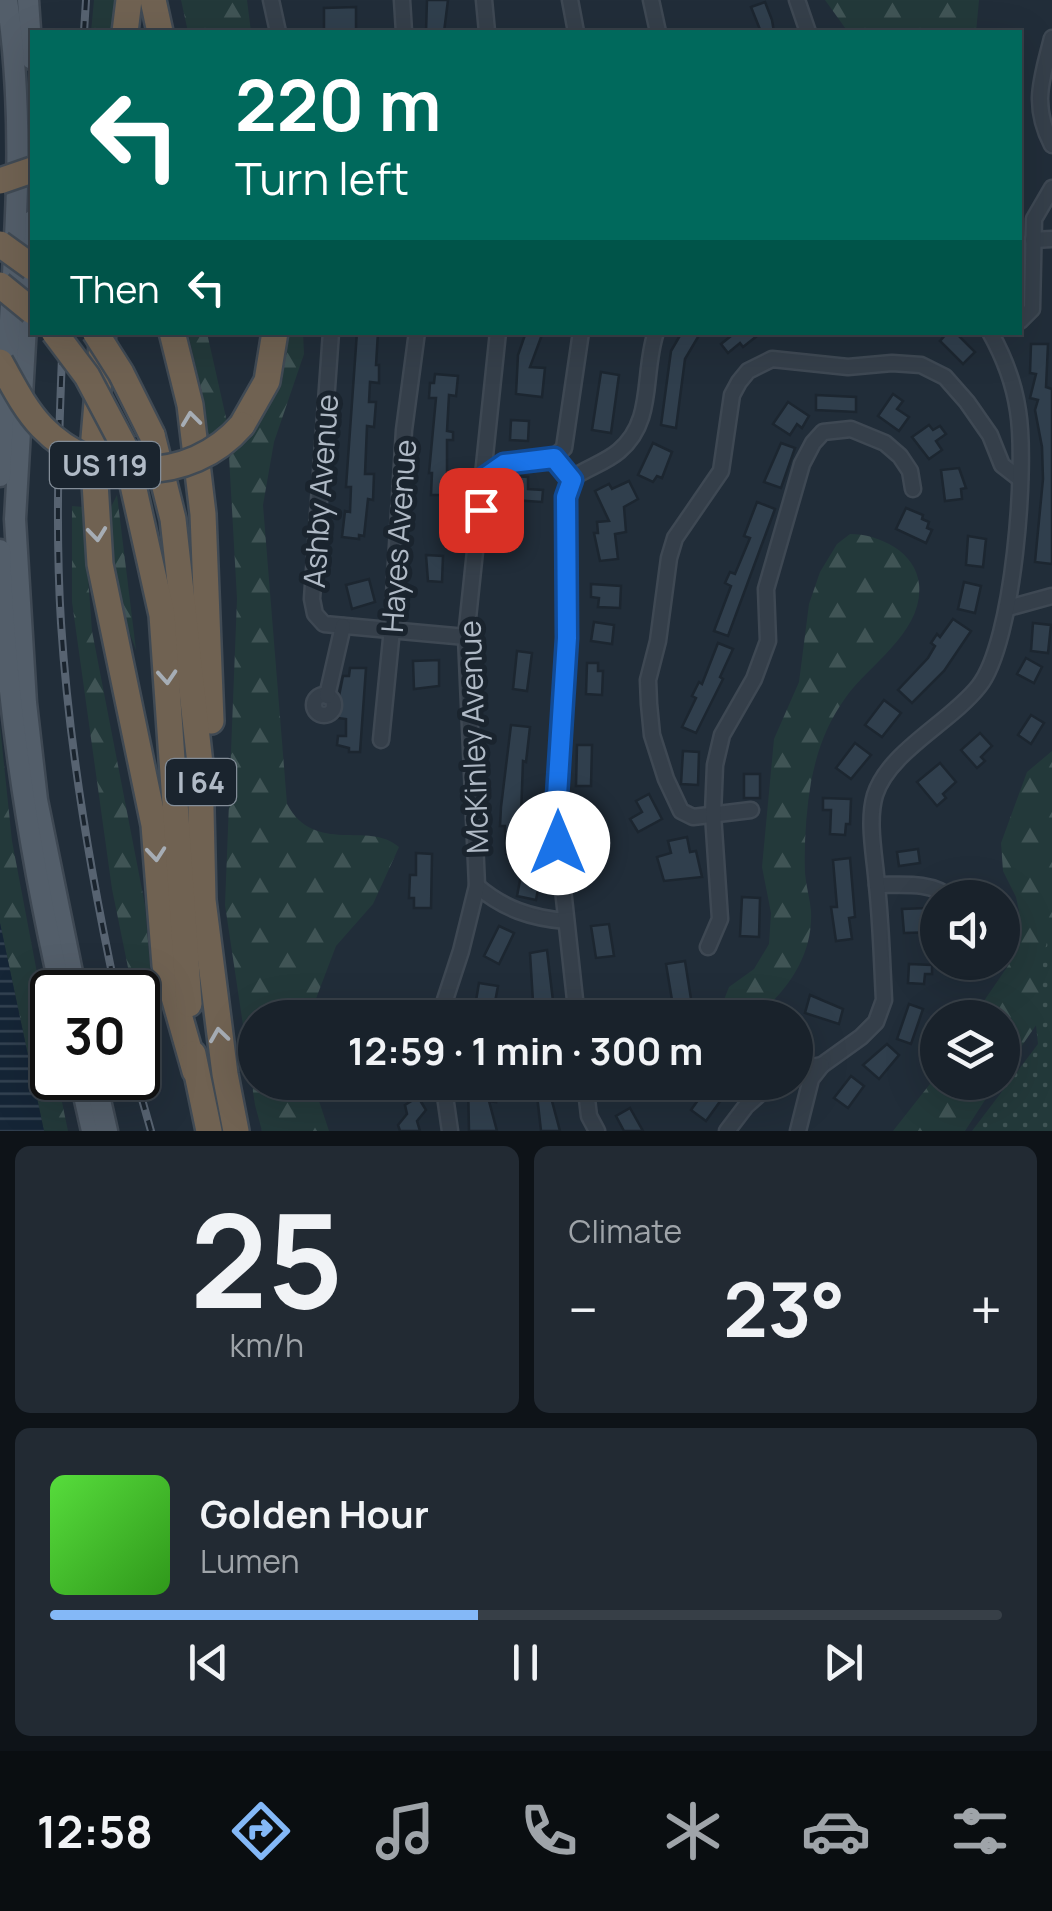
<!DOCTYPE html>
<meta charset="utf-8">
<style>
:root{--surface:#19222b;--page:#222a33;--text:#f1f3f6;--muted:#9fa4a9;--line:#373f47;--accent:#84b8f7}
body{margin:0;font-family:Manrope,sans-serif;background:var(--page);color:var(--text);height:100vh;display:flex;flex-direction:column;font-size:38px;white-space:nowrap}
*{box-sizing:border-box;margin:0}
p{font-size:32px;color:var(--muted)}
.icon{flex:none;width:55px;height:55px;fill:none;stroke:currentColor;stroke-width:2;stroke-linecap:round;stroke-linejoin:round}
.map{position:relative;height:1131px;overflow:hidden}
.drawer{display:flex;flex-direction:column;gap:15px;padding:15px;background:#0e1318;flex:1}
.drawer>*{flex:none}
.guide{position:absolute;left:30px;top:30px;width:992px;height:305px;border-radius:0px;box-shadow:0 10px 40px #0002,0 0 0 2px var(--line);background:#00695c;color:#fff;overflow:hidden}
.controls{position:absolute;left:920px;top:880px;display:grid;gap:20px}
.controls a{display:grid;place-items:center;width:100px;height:100px;border-radius:50%;background:var(--surface);box-shadow:0 10px 40px #0002,0 0 0 2px var(--line);font-size:50px}
.speed{position:absolute;left:30px;top:970px;display:flex;gap:20px;font-size:50px;font-weight:700;text-align:center}
.speed>*{display:grid;place-content:center;width:130px;height:130px;border-radius:50%;background:var(--surface);box-shadow:0 10px 40px #0002,0 0 0 2px var(--line);line-height:1}
.speed .limit{border:5px solid #111;border-radius:15px;background:#fff;color:#111}
.pin{position:absolute;display:grid;place-items:center;width:85px;height:85px;color:#fff;margin:-42px;border-radius:20px;box-shadow:0 5px 15px #0006}
.me{position:absolute;width:110px;margin:-55px;rotate:0deg;stroke-linejoin:round;filter:drop-shadow(0 0 8px #0008)}
.turn{display:flex;align-items:center;gap:35px;height:210px;padding:0 40px;font-size:45px}
.turn .icon{width:130px;height:130px;stroke-width:2.5}
.turn b{display:block;font-size:70px;line-height:85px}
.then{display:flex;align-items:center;height:95px;padding:0 40px;background:#0003;gap:20px;font-size:38px}
.big{font-size:75px;font-weight:700;line-height:1.1}
.drawer .card{flex:1;display:flex;flex-direction:column;justify-content:center;gap:15px;min-width:0;padding:0 35px;border-radius:15px;background:var(--page)}
.drawer .dial{align-items:center;gap:0}
.dial b{font-size:130px;line-height:1}
.song{display:flex;align-items:center;gap:30px}
.cover{width:120px;height:120px;border-radius:15px;background:linear-gradient(135deg,hsl(110 70% 55%),hsl(110 70% 35%))}
.played{height:10px;border-radius:5px;background:linear-gradient(90deg,var(--accent) 45%,var(--line) 45%)}
.keys{display:flex;justify-content:space-around;direction:ltr}
.heat{display:flex;justify-content:space-between;align-items:center;font-size:55px;direction:ltr}
.drawer .tiles{flex:1;display:grid;gap:15px;grid-template-columns:1fr 1fr}
.card:last-child{grid-column:span 2}
.trip{position:absolute;left:238px;top:1000px;width:575px;height:100px;border-radius:50px;background:var(--surface);box-shadow:0 10px 40px #0002,0 0 0 2px var(--line);font-weight:700;line-height:100px;text-align:center}
.dock{display:flex;height:160px;justify-content:space-around;align-items:center;background:#0a0e11;color:var(--muted)}
.dock .icon{width:70px;height:70px}
.dock .on{color:var(--accent)}
.dock b{font-size:45px;color:var(--text)}
.map>svg:first-child{display:block}
</style>
<div class="map">
<svg width="1052" height="1131" viewBox="0 0 1052 1131">
<defs>
<pattern id="grass-dots" width="8" height="8" patternUnits="userSpaceOnUse" patternTransform="scale(2.5)"><rect width="8" height="8" fill="#23393a"/><path d="M2 2h.1M6 6h.1" fill="none" stroke="#405455" stroke-width="1.8" stroke-linecap="round"/></pattern>
<pattern id="forest-firs" width="22" height="20" patternUnits="userSpaceOnUse" patternTransform="scale(2.5)"><rect width="22" height="20" fill="#23393a"/><path d="M5 1l3.5 6h-7zM16 11l3.5 6h-7z" fill="#405455"/></pattern>
<pattern id="water-rules" width="6" height="5" patternUnits="userSpaceOnUse" patternTransform="scale(2.5)"><rect width="6" height="5" fill="#152536"/><path d="M0 2.5h6" fill="none" stroke="#344352"/></pattern>
</defs>
<rect width="100%" height="100%" fill="#212d39"/>
<polygon fill="url(#grass-dots)" points="1052,862 1052,1131 972,1131 1038,1044 1019,868"/>
<g fill="url(#forest-firs)">
<polygon points="94,0 114,0 112,32 91,32"/>
<polygon points="181,0 247,0 251,32 188,32"/>
<polygon points="825,0 979,0 976,32 848,32"/>
<polygon points="188,333 207,333 227,422 209,440 205,406"/>
<path d="M281 333H303L304 354 274 442 263 505 287 804C315 856 369 820 399 847L373 904 336 946 309 1017 255 1018V1082L313 1083 329 1131H262L255 1105 225 905 237 599 229 456 283 379Z"/>
<polygon points="117,495 136,650 117,600 110,509"/>
<polygon points="72,506 83,507 92,631 145,905 159,1074 157,1086 141,1034 138,992 133,992 112,889 72,602"/>
<path d="M850 534C879 534 916 552 919 584 924 631 870 664 846 697 827 723 817 751 811 782 806 812 804 843 805 873 806 886 810 899 811 911 813 949 794 981 768 1006 754 1020 736 1022 720 1010L729 987 754 969 769 944 771 913 762 867 774 739 799 682 809 604 820 572 837 544Z"/>
<polygon points="0,726 12,841 52,1052 52,1078 57,1078 68,1131 44,1131 0,923"/>
<polygon points="1052,751 1052,925 1043,956 1041,1018 1003,1073 1002,1018 973,1017 1016,954 1019,941 1019,911 1016,897 1003,871 1001,843 1027,772"/>
<polygon points="937,1075 938,1082 996,1083 965,1131 893,1131"/>
</g>
<polygon fill="url(#water-rules)" points="0,923 44,1131 0,1131"/>
<g fill="#303f4d" stroke="#1c2630" stroke-width="2.5">
<polygon points="427,0 448,0 444,32 426,32"/>
<polygon points="765,2 772,20 774,32 761,32 751,7"/>
<polygon points="356,7 356,30 324,30 324,8"/>
<polygon points="357,332 378,332 376,365 379,365 379,383 370,382 369,402 376,402 374,427 367,426 365,474 374,474 373,500 368,499 364,536 359,535 359,539 342,537 345,511 350,512 351,487 346,487"/>
<polygon points="526,332 543,332 530,367 545,368 542,397 516,394 518,355"/>
<polygon points="682,332 701,332 685,359 676,428 661,425 671,351"/>
<polygon points="736,332 762,332 743,347 740,343 728,353 721,344"/>
<polygon points="948,332 955,332 975,352 963,364 940,341"/>
<polygon points="1031,344 1048,344 1046,387 1052,389 1052,564 1035,562 1043,479 1042,447 1035,410 1038,400 1030,398 1036,374 1030,373"/>
<polygon points="601,372 619,375 611,433 592,430"/>
<polygon points="435,374 458,376 456,396 449,395 447,431 453,432 453,440 447,440 447,495 431,495 432,473 429,473 436,398 429,398 430,383 434,383"/>
<polygon points="893,394 903,401 897,409 909,417 899,431 878,416"/>
<polygon points="816,395 856,397 856,412 816,410"/>
<polygon points="788,402 809,416 802,428 797,424 790,435 773,424"/>
<polygon points="511,420 529,421 528,441 510,440"/>
<polygon points="929,425 933,430 940,426 946,434 936,441 942,450 929,459 912,437"/>
<polygon points="653,443 672,452 662,478 657,476 653,482 638,475"/>
<polygon points="781,443 795,448 781,488 764,482"/>
<polygon points="959,468 966,488 961,489 962,499 945,501 941,470"/>
<polygon points="514,476 528,477 528,489 543,490 542,502 513,500"/>
<polygon points="629,481 638,499 624,507 626,532 615,534 618,559 600,561 594,533 598,533 597,522 609,521 595,491 609,484 612,489"/>
<polygon points="757,502 775,509 728,636 714,631 731,586 725,583 730,572 735,574 750,538 744,536"/>
<polygon points="906,508 923,515 922,519 929,522 927,528 932,530 926,543 896,529"/>
<polygon points="968,536 986,539 983,567 966,565"/>
<polygon points="426,555 443,556 442,582 428,581"/>
<polygon points="369,579 375,602 352,609 346,585"/>
<polygon points="964,582 981,586 975,613 958,609"/>
<polygon points="591,584 621,586 620,608 598,607 599,598 591,597"/>
<polygon points="953,619 971,631 944,671 912,703 898,690 928,658 935,646 931,643 937,634 940,637"/>
<polygon points="594,622 614,625 612,644 591,641"/>
<polygon points="1033,623 1051,625 1048,653 1031,651"/>
<polygon points="718,643 733,649 720,677 723,679 696,733 682,727 696,698 692,696 699,682 702,684"/>
<polygon points="517,651 532,653 527,691 513,689"/>
<polygon points="1026,658 1042,667 1034,683 1017,674"/>
<polygon points="439,660 439,686 414,689 413,661"/>
<polygon points="587,663 598,663 598,671 603,671 602,695 586,694"/>
<polygon points="350,668 366,668 360,752 349,752 349,748 337,745 338,736 346,736 346,719 338,718 339,696 343,676 349,676"/>
<polygon points="884,700 901,713 882,737 865,725"/>
<polygon points="1031,715 1044,723 1031,744 1018,735"/>
<polygon points="511,725 530,727 526,762 523,761 521,815 527,815 527,827 523,827 524,853 506,854 505,826 500,826 501,807"/>
<polygon points="980,733 992,746 981,757 985,761 977,768 961,750"/>
<polygon points="855,743 871,755 851,779 836,768"/>
<polygon points="577,745 592,745 591,786 576,786"/>
<polygon points="683,751 699,752 698,785 681,784"/>
<polygon points="940,763 956,782 943,794 946,798 937,806 917,782"/>
<rect x="744" y="774" width="16" height="24"/>
<polygon points="649,794 662,819 638,832 630,819 642,812 636,801"/>
<polygon points="823,798 851,799 850,824 846,824 845,835 830,834 831,810 823,810"/>
<polygon points="687,837 690,852 696,851 702,877 664,881 657,857 671,853 668,841"/>
<polygon points="918,849 920,863 899,866 897,852"/>
<polygon points="416,853 432,854 431,908 414,908 414,898 409,898 410,875 416,875"/>
<polygon points="850,858 855,917 849,918 852,939 836,941 831,907 837,907 833,860"/>
<polygon points="523,865 536,868 532,888 538,889 536,900 517,896"/>
<polygon points="742,897 760,898 759,937 740,936"/>
<polygon points="927,908 927,914 938,914 938,932 904,933 902,909"/>
<polygon points="609,924 614,956 596,958 591,926"/>
<polygon points="499,926 514,933 499,964 484,956"/>
<polygon points="547,950 555,1018 534,1018 530,953"/>
<polygon points="685,961 694,1018 675,1018 666,964"/>
<polygon points="909,964 932,965 932,974 925,974 924,984 908,983"/>
<polygon points="479,983 498,986 492,1018 473,1018"/>
<polygon points="810,995 843,1009 839,1024 805,1013"/>
<polygon points="352,1002 353,1008 368,1005 370,1018 344,1018 342,1004"/>
<polygon points="909,1004 923,1009 911,1044 897,1039"/>
<polygon points="887,1044 899,1055 879,1079 863,1065"/>
<polygon points="851,1076 864,1086 848,1108 834,1098"/>
<polygon points="468,1082 496,1082 496,1102 489,1101 497,1131 469,1131"/>
<polygon points="541,1082 559,1082 562,1100 552,1101 560,1131 541,1131 536,1086"/>
<polygon points="610,1082 632,1082 633,1091 629,1092 630,1097 614,1100"/>
<polygon points="711,1082 727,1082 718,1098 721,1100 706,1121 691,1110"/>
<polygon points="418,1097 426,1110 417,1121 420,1131 400,1131 398,1125 407,1114 405,1105"/>
<polygon points="630,1108 643,1131 624,1131 616,1116"/>
</g>
<g fill="none" stroke-linecap="round" stroke-linejoin="round">
<defs>
<g id="street">
<polyline points="271,0 278,32"/>
<polyline points="402,0 404,32"/>
<polyline points="484,0 487,32"/>
<polyline points="570,0 576,32"/>
<polyline points="651,0 658,32"/>
<polyline points="797,0 808,32"/>
<path d="M1052 38C1042 79 1031 104 1052 145"/>
<polyline points="1033,240 1052,239"/>
<polyline points="1020,321 1032,309 1034,219 1052,188"/>
<polyline points="331,332 312,599 315,614 324,624 466,637"/>
<polyline points="485,478 504,463 553,458 564,448 581,332"/>
<polyline points="1008,608 1052,596"/>
<circle cx="324" cy="705" r="10"/>
<polyline points="327,696 343,626"/>
<polyline points="381,740 392,629 404,430 417,332"/>
<polyline points="751,810 693,817 681,811 666,779 652,735 649,704 648,680 658,641 669,558 675,538 721,471 732,395 739,382 748,371 772,359 848,367 892,363 921,365 945,377 967,402 990,435 1002,465 1020,479"/>
<path d="M877 885C902 885 931 881 951 898"/>
<path d="M477 886C504 909 531 918 566 921"/>
<polyline points="708,947 720,919 713,814 715,765 722,735 754,679 768,641 766,589 802,464 813,443 823,432 851,429 885,443 900,456 910,471 913,489"/>
<polyline points="443,1018 443,1006 461,951 477,886 466,637 498,332"/>
<path d="M577 1018 558 843 557 797 567 638 566 497 571 479C586 468 605 463 619 451 655 421 642 374 656 332"/>
<path d="M795 1070 822 1065 861 1037 876 1022 884 1000C882 962 881 923 877 886 875 857 867 822 875 795 889 751 951 722 979 686 1014 642 1027 466 1018 411 1014 383 1004 357 990 332"/>
<polyline points="443,1082 450,1131"/>
<polyline points="585,1082 589,1116 597,1131"/>
<polyline points="727,1131 746,1106 773,1082"/>
<polyline points="798,1131 811,1079 822,1065"/>
</g>
<g id="primary">
<polyline points="28,0 32,59"/>
<polyline points="32,221 15,519 26,703 37,800 76,992"/>
<path d="M0 476C7 318 31 157 7 0"/>
<path d="M0 550C5 700 28 846 61 992"/>
<polyline points="80,1078 92,1131"/>
<polyline points="95,1078 107,1131"/>
</g>
<g id="highway">
<polyline points="153,0 160,32"/>
<polyline points="125,32 129,0"/>
<polyline points="103,332 93,450 100,564 154,825 165,965 195,1071"/>
<polyline points="172,332 190,405 203,514 211,721"/>
<polyline points="242,425 267,381 275,332"/>
<polyline points="152,435 173,519 200,764 203,900 225,1074 236,1131"/>
<polyline points="125,449 162,615 189,1004"/>
<polyline points="193,1054 209,1131"/>
</g>
</defs>
<use href="#street" stroke="#3e4853" stroke-width="19"/>
<use href="#primary" stroke="#3e4853" stroke-width="25"/>
<use href="#highway" stroke="#404a54" stroke-width="30"/>
<use href="#street" stroke="#353f4a" stroke-width="14"/>
<use href="#primary" stroke="#535e6a" stroke-width="20"/>
<use href="#highway" stroke="#706252" stroke-width="25"/>
<defs>
<g id="rail">
<polyline points="84,32 86,0"/>
<path d="M63 332C59 429 55 526 61 623 69 747 90 871 116 992"/>
<polyline points="136,1078 151,1131"/>
</g>
</defs>
<use href="#rail" stroke="#576371" stroke-width="8"/>
<use href="#rail" stroke="#1a242e" stroke-width="4" stroke-dasharray="11" stroke-linecap="butt"/>
<defs>
<g id="highway-bridge">
<polyline points="0,181 32,170"/>
<polyline points="0,244 32,267"/>
<polyline points="0,285 32,311"/>
<polyline points="54,332 87,376 123,444"/>
<polyline points="95,332 121,373 152,435"/>
<path d="M0 362C13 385 24 408 42 427 97 484 190 485 242 425"/>
</g>
</defs>
<use href="#highway-bridge" stroke="#404a54" stroke-width="30" stroke-linecap="butt"/>
<use href="#highway-bridge" stroke="#706252" stroke-width="25"/>
</g>
<defs><path id="oneway-chevron" d="M-2-3.5L2.5 0L-2 3.5" fill="none" stroke-width="1.6" stroke-linecap="round" stroke-linejoin="round" transform="scale(2.5)"/></defs>
<g stroke="#a6adb5">
<use href="#oneway-chevron" transform="translate(191 419) rotate(-97)"/>
<use href="#oneway-chevron" transform="translate(97 534) rotate(84)"/>
<use href="#oneway-chevron" transform="translate(167 677) rotate(86)"/>
<use href="#oneway-chevron" transform="translate(156 854) rotate(85)"/>
<use href="#oneway-chevron" transform="translate(219 1035) rotate(-98)"/>
</g>
<g fill="none" stroke-linecap="round" stroke-linejoin="round">
<defs>
<polyline id="route" points="481,510 484,478 504,464 554,458 572,480 566,497 567,638 557,796 558,843"/>
</defs>
<use href="#route" stroke="#114b97" stroke-width="25"/>
<use href="#route" stroke="#1a73e8" stroke-width="18"/>
</g>
<g text-anchor="middle" dominant-baseline="central" stroke-width="10" stroke-linejoin="round" paint-order="stroke">
<g fill="#1a242e" stroke="#838d98" stroke-width="2.5">
<rect x="50" y="442" width="110" height="46" rx="8"/>
<rect x="166" y="759" width="70" height="46" rx="8"/>
</g>
<g font-size="28" font-weight="bold" fill="#b0bac6">
<text x="105" y="465">US 119</text>
<text x="201" y="782">I 64</text>
</g>
<g font-size="30" fill="#b0bac6" stroke="#1a242e">
<text transform="translate(320 491) rotate(-86)">Ashby Avenue</text>
<text transform="translate(398 536) rotate(-86)">Hayes Avenue</text>
<text transform="translate(473 737) rotate(-92)">McKinley Avenue</text>
</g>
</g>
</svg>
<div class="controls">
<a><svg class="icon" aria-label="sound" viewBox="0 0 24 24"><path d="M4 9h4l5-4v14l-5-4H4zM17 9q2 3 0 6"/></svg></a>
<a><svg class="icon" aria-label="layers" viewBox="0 0 24 24"><path d="M12 4l9 5-9 5-9-5zM3 14l9 5 9-5"/></svg></a>
</div>
<div class="speed"><div class="limit">30</div></div>
<div class="pin" style="left:481px;top:510px;background:#d93025"><svg class="icon" aria-label="arrive" viewBox="0 0 24 24"><path d="M6 21V4h12l-3 4 3 4H6"/></svg></div>
<svg class="me" style="left:558px;top:843px" viewBox="-20 -20 40 40"><circle r="19" fill="#fff"/><path d="M0-13L10 11 0 6-10 11z" fill="#1a73e8"/></svg>
<div class="trip">12:59 · 1 min · 300 m</div>
<div class="guide">
<div class="turn"><svg class="icon" aria-label="left" viewBox="0 0 24 24"><path d="M17 20v-9H6M10 6l-5 5 5 5"/></svg><div><b>220 m</b>Turn left</div></div>
<div class="then">Then<svg class="icon" aria-label="left" viewBox="0 0 24 24"><path d="M17 20v-9H6M10 6l-5 5 5 5"/></svg></div>
</div>
</div>
<section class="drawer">
<div class="tiles">
<div class="card dial"><b>25</b><p>km/h</p></div>
<div class="card"><p>Climate</p>
<div class="heat"><a>−</a><b class="big">23°</b><a>+</a></div>
</div>
<div class="card">
<div class="song"><i class="cover"></i><div><b>Golden Hour</b><p>Lumen</p></div></div>
<div class="played"></div>
<div class="keys"><svg class="icon" aria-label="previous" viewBox="0 0 24 24"><path d="M18 5L8 12l10 7zM5 5v14"/></svg><svg class="icon" aria-label="pause" viewBox="0 0 24 24"><path d="M8 5v14M16 5v14"/></svg><svg class="icon" aria-label="next" viewBox="0 0 24 24"><path d="M6 5l10 7-10 7zM19 5v14"/></svg></div>
</div>
</div>
</section>
<nav class="dock">
<b>12:58</b>
<svg class="icon on" aria-label="directions" viewBox="0 0 24 24"><path d="M12 3l9 9-9 9-9-9zM9 14v-3h6M13 9l2 2-2 2"/></svg>
<svg class="icon" aria-label="music" viewBox="0 0 24 24"><path d="M9 18V5l10-2v13"/><circle cx="6" cy="18" r="3"/><circle cx="16" cy="16" r="3"/></svg>
<svg class="icon" aria-label="phone" viewBox="0 0 24 24"><path d="M5 4h4l2 5-3 2q2 4 5 5l2-3 5 2v4C11 20 4 13 5 4z"/></svg>
<svg class="icon" aria-label="climate" viewBox="0 0 24 24"><path d="M12 3v18M4 7l16 10M4 17L20 7"/></svg>
<svg class="icon" aria-label="car" viewBox="0 0 24 24"><path d="M5 17H2v-5l4-1 3-4h7l3 4 3 1v5h-3M9 17h6M6 11h13"/><circle cx="7" cy="17" r="2"/><circle cx="17" cy="17" r="2"/></svg>
<svg class="icon" aria-label="filters" viewBox="0 0 24 24"><path d="M4 7h16M4 17h16"/><circle cx="9" cy="7" r="2"/><circle cx="15" cy="17" r="2"/></svg>
</nav>
